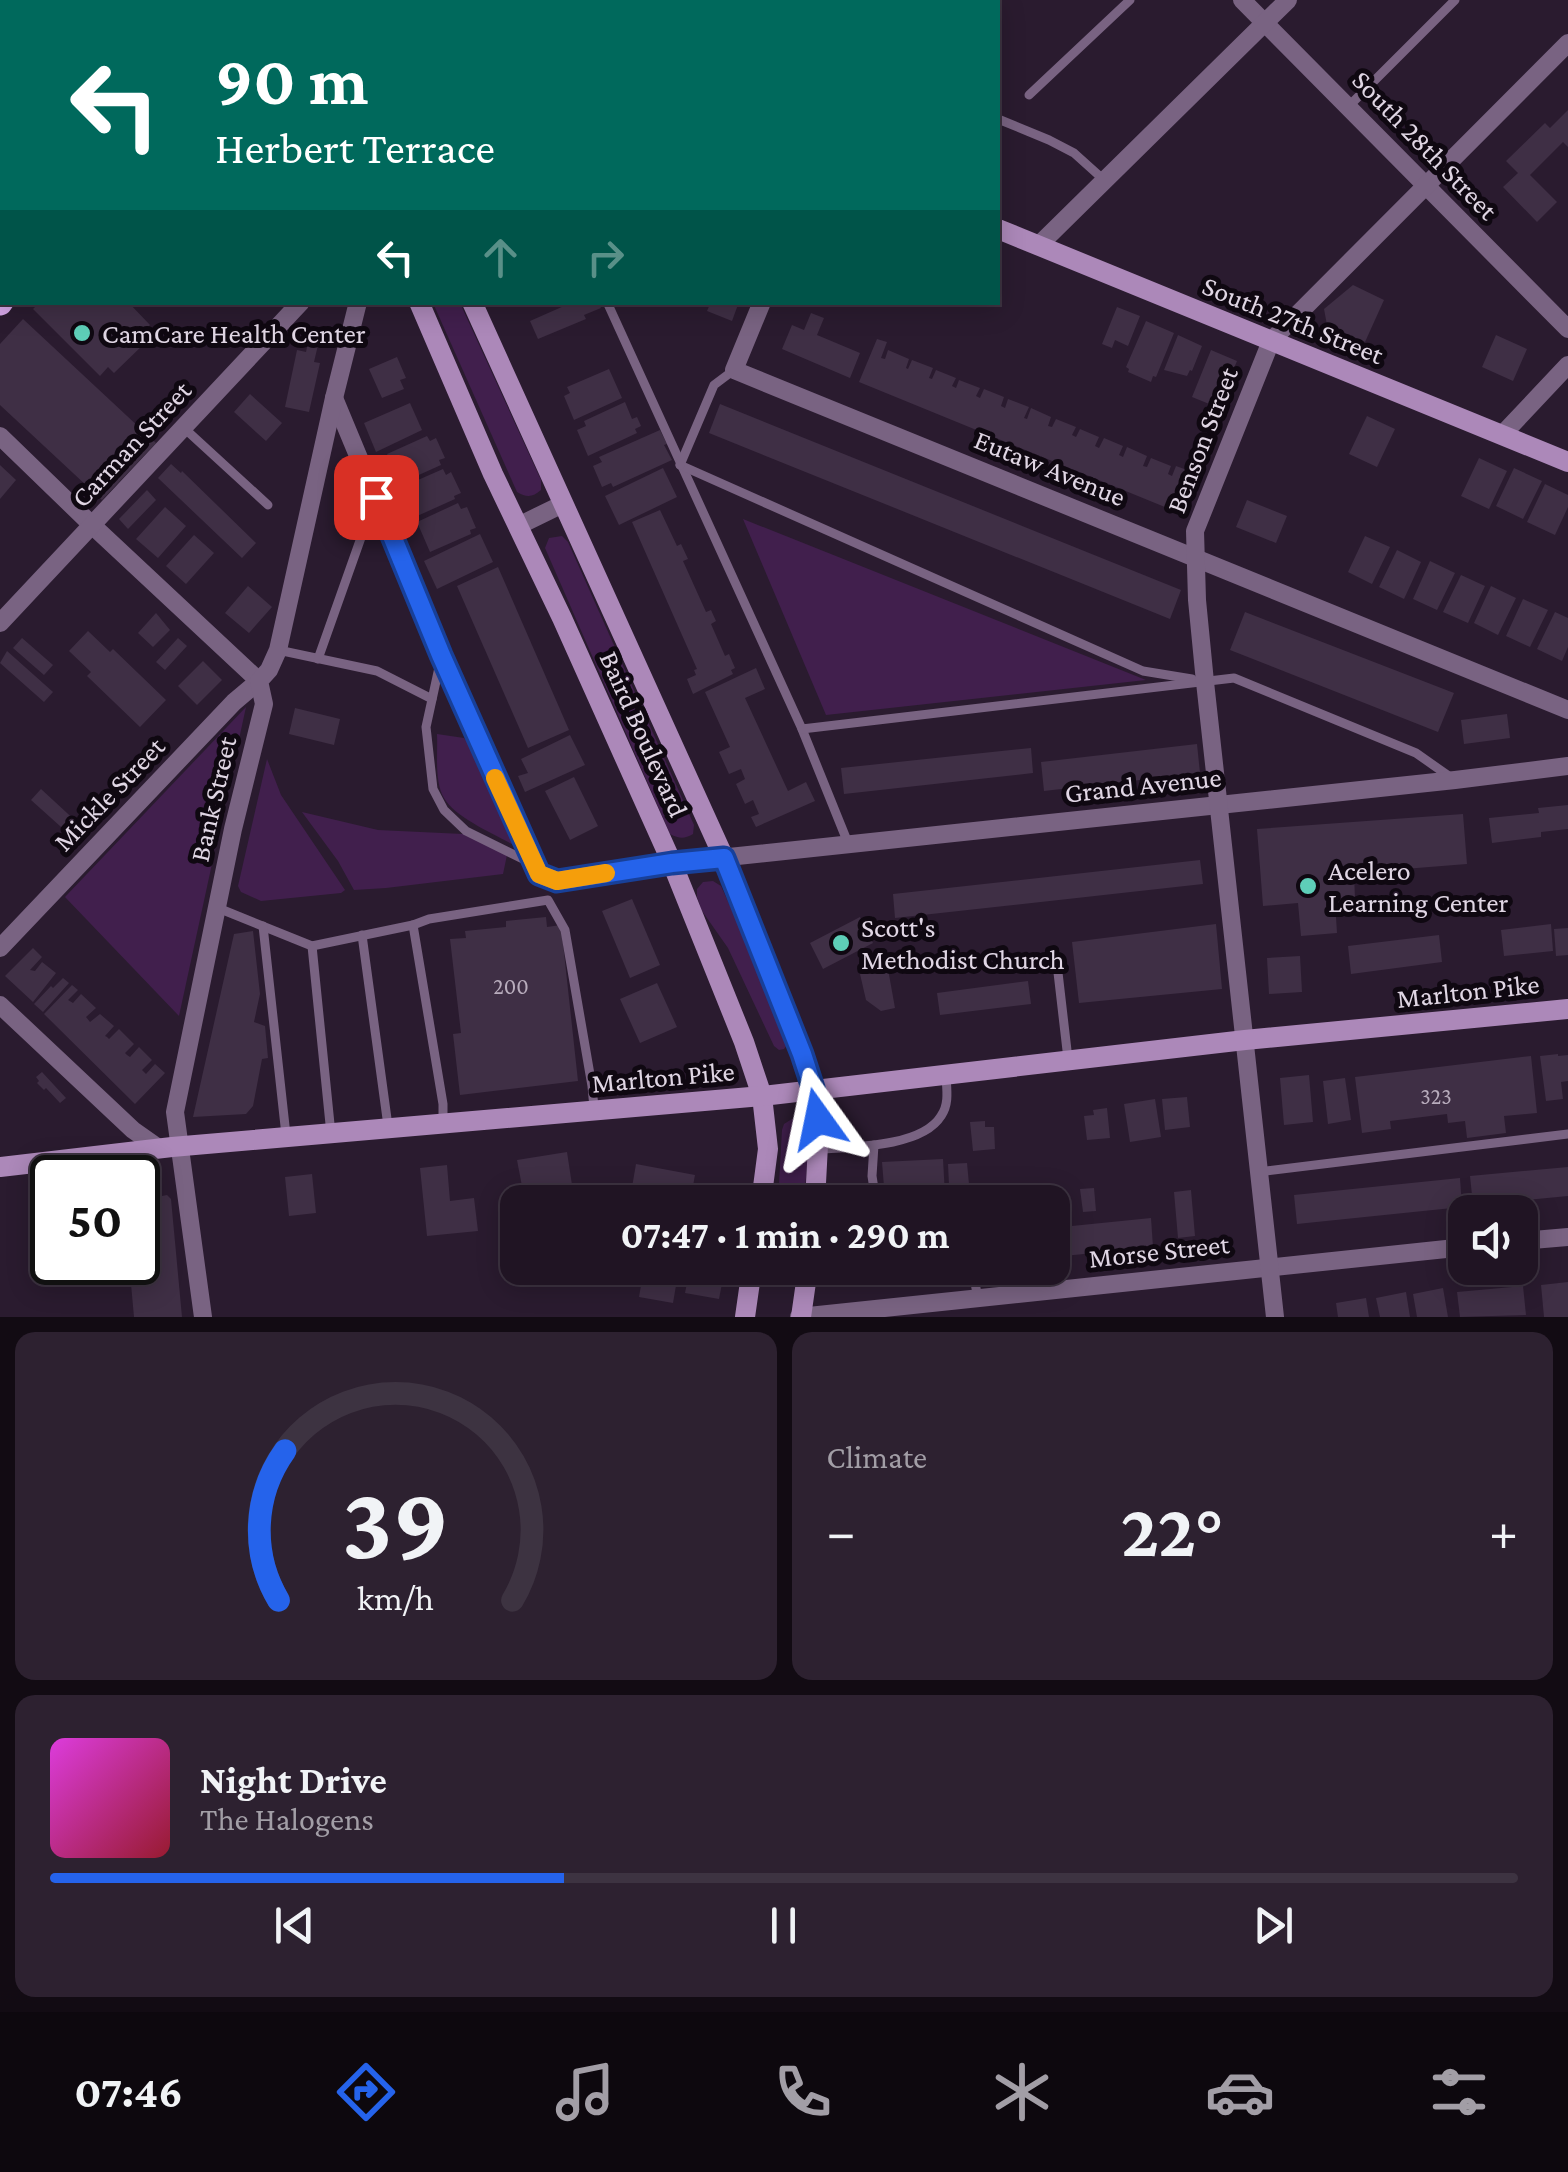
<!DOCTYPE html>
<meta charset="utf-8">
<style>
:root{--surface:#201423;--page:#2d2130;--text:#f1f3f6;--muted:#a29ea6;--line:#3d3341;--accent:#2563eb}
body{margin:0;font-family:"Crimson Pro",serif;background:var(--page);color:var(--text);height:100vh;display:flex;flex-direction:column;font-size:38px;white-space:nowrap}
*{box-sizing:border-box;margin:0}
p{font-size:32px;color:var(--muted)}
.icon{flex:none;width:55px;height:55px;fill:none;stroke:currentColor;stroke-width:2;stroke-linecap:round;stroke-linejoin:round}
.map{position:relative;height:1317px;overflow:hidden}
.panel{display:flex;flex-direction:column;gap:15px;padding:15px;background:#120b13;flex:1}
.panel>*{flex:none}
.banner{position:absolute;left:0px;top:0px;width:1000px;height:305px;box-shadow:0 5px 25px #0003,0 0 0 2px var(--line);background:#00695c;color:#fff;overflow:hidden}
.fabs{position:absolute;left:1448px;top:1195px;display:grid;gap:20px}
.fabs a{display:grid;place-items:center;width:90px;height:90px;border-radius:20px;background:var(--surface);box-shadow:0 5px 25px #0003,0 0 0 2px var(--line);font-size:50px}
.speed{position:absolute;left:30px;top:1155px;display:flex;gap:20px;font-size:50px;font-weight:700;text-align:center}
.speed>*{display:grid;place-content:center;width:130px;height:130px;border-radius:50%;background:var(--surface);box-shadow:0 5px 25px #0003,0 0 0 2px var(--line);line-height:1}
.speed .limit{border:5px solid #111;border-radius:15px;background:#fff;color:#111}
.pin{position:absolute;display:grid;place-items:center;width:85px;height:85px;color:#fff;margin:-42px;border-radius:20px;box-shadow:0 5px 15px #0006}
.me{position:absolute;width:110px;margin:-55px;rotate:348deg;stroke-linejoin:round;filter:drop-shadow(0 0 8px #0008)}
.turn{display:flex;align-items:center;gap:35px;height:210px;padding:0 50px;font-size:45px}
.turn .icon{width:130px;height:130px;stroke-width:2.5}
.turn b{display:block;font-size:70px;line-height:85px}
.lanes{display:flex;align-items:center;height:95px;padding:0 50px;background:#0003;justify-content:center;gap:50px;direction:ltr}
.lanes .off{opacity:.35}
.big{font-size:75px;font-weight:700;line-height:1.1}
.panel .widget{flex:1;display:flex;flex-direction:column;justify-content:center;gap:15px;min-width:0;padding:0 35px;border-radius:20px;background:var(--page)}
.panel .dial{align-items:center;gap:0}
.dial svg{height:260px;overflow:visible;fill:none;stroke:var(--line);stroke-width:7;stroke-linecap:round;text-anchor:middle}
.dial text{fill:var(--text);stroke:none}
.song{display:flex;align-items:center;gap:30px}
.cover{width:120px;height:120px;border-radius:15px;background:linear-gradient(135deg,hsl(300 70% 55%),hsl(350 70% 35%))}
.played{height:10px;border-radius:5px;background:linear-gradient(90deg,var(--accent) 35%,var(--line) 35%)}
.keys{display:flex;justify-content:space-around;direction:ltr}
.heat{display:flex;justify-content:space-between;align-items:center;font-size:55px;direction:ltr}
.panel .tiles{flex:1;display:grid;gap:15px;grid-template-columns:1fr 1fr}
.widget:last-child{grid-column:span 2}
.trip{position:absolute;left:500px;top:1185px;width:570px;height:100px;border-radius:20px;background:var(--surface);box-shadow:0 5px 25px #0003,0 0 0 2px var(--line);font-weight:700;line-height:100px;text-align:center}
.dock{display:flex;height:160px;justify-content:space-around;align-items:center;background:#0d080e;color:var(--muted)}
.dock .icon{width:70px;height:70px}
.dock .active{color:var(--accent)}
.dock b{font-size:45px;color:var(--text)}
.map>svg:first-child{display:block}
</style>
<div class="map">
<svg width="1568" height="1317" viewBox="0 0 1568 1317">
<rect width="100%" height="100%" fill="#2a1b2f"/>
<g fill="#411f4d">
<path d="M433 303H460L541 480V490C533 497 527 498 517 492Z"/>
<polygon points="743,519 1146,680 826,715"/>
<path d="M562 536 568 542 694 825 693 834C684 839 680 839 670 834L545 548 549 538Z"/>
<polygon points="246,707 179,1016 65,897"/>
<path d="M437 734 464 738 476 753 517 847C497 835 455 818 444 798 434 781 438 753 437 734Z"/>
<polygon points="267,759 281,795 345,890 341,893 261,901 241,892 238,886"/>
<polygon points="302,812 378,830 463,834 507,855 503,874 386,888 354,890 338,861"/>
<polygon points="713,881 721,886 782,1021 788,1044 784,1049 779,1050 774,1046 728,948 702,911 697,897 697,889 703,882"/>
<path d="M792 1119 800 1121C813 1142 805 1179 804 1202H778L782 1130 784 1124Z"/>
</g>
<g fill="#3f2f45">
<polygon points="1568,110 1568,147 1563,142 1530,175 1557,202 1537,222 1503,187 1518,173 1506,161 1545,123 1550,128"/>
<polygon points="1353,285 1384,300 1365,342 1327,325 1324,309"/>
<polygon points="40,302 128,302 150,325 140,335 147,341 114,373 108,367 100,376 33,309"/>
<polygon points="573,302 598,302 601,308 584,315 586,319 538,339 530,321"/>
<polygon points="711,302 739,302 732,321 707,311"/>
<polygon points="1117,307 1140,316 1128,346 1115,340 1112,348 1102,344"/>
<polygon points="811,313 824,318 817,335 860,353 850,378 782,349 792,325 804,330"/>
<polygon points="23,319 156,443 102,500 0,405 0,344"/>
<polygon points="1146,321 1174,333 1156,377 1153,376 1151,382 1128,372 1129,369 1126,367"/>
<polygon points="1178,335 1202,346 1192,371 1190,370 1187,376 1164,370"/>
<polygon points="1496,335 1527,349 1513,381 1482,367"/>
<polygon points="877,339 887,342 881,358 885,359 888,350 909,359 906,368 908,369 912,360 933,368 929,378 932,379 936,370 956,378 952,386 956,388 959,380 980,388 976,396 980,398 984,389 1004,397 1001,406 1005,408 1008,399 1029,407 1024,418 1027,419 1031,408 1051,417 1048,426 1052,427 1056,419 1076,427 1072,435 1076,437 1080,429 1099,437 1095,446 1099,448 1104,438 1123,446 1119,455 1123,457 1127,447 1147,456 1143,466 1147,467 1151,458 1171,466 1168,474 1172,476 1176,466 1198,474 1182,514 859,382"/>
<polygon points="308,343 318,345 314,362 320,363 309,412 285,407 297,350 306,352"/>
<polygon points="1211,350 1237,361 1223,394 1229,397 1224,410 1192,397"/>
<polygon points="397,357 406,378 400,380 404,389 382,398 369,369"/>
<polygon points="609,369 622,398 574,420 564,396 570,393 567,387"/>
<polygon points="250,394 282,423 266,441 234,412"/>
<polygon points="625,402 632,419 637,417 641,426 635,429 637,433 588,456 577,430 586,426 584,421"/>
<polygon points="410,403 422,430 376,452 364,423"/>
<polygon points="720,404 1181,590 1170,619 709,433"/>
<polygon points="1367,416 1395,429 1377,467 1349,454"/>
<polygon points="660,430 667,444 664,445 672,460 613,487 611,483 602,487 593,466 602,462 599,457"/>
<polygon points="427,436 430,441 436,438 445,458 439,460 441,465 401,483 387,454"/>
<polygon points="1479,458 1507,471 1489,509 1461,496"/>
<polygon points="171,464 181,473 182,471 256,543 242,558 158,478"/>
<polygon points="0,465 16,480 0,499"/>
<polygon points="663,468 677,497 619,525 605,496"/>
<polygon points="1514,468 1542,481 1523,519 1496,506"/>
<polygon points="443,469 446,475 451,472 461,493 454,496 455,499 415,517 402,487"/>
<polygon points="1545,484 1568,495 1568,507 1555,535 1527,522"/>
<polygon points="147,490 156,500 128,529 119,519"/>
<polygon points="1247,500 1287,516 1276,543 1236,527"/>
<polygon points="458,503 461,509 467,507 476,528 470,530 471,534 430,552 417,522"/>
<polygon points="165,507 186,526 158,558 136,539"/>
<polygon points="660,510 677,546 681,544 688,559 683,561 706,612 711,610 716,621 711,624 725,656 729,654 735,668 731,670 733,674 693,694 687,679 696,675 694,670 697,669 632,522"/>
<polygon points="480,534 493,562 437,589 424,561"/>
<polygon points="194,535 214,553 186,584 166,566"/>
<polygon points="1365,536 1390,547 1372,584 1348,572"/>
<polygon points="1397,550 1421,562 1404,599 1379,587"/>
<polygon points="1430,561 1455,573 1437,610 1413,599"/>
<polygon points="498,567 569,730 528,748 457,586"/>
<polygon points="1461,575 1485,586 1468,623 1443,612"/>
<polygon points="248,586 272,607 249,633 225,613"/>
<polygon points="1491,586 1516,598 1498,635 1474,623"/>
<polygon points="1523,599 1548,610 1530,647 1506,636"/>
<polygon points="1245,612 1454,693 1438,732 1230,650"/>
<polygon points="1555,612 1568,618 1568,647 1562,661 1537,649"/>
<polygon points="156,613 170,630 153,647 138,633"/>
<polygon points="88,631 110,652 113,649 166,700 140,727 87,676 91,672 69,651"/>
<polygon points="22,638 53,665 44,675 13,648"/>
<polygon points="178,638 187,646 165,670 156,662"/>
<polygon points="7,651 53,692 44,702 0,663"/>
<polygon points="203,661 222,680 197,705 178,686"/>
<polygon points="756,668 765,689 745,698 788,791 806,782 815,801 756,827 751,817 759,814 753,800 745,804 736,784 745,779 741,769 729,774 719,752 730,747 705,692"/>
<polygon points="295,708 340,719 334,745 289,734"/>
<polygon points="1507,714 1510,738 1464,744 1461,720"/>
<polygon points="570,735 585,765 525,792 518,776 528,773 521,759"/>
<polygon points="1197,744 1200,773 1044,791 1041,762"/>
<polygon points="1031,748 1033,773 844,794 841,768"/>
<polygon points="574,777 598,826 570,840 545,791"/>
<polygon points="41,789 80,825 70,835 31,800"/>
<polygon points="1568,805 1568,829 1541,832 1541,837 1492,843 1489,818 1539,813 1538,808"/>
<polygon points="1463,814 1467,864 1354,873 1355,899 1335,901 1337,933 1301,936 1298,903 1263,906 1257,829"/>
<polygon points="1200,860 1203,884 895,918 893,894"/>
<polygon points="632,899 660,965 630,978 602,911"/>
<polygon points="546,917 547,927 561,925 578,1081 460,1095 453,1034 461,1033 450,939 466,938 465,931 506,927 506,921"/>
<polygon points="860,917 873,943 823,969 810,943"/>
<polygon points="1216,924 1222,989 1079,1003 1072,942"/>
<polygon points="1551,924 1553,951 1504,956 1501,930"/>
<polygon points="1568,928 1568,955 1556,956 1554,929"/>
<polygon points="253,931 260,994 254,1022 265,1026 268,1058 262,1059 253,1106 246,1114 193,1117 234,934"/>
<polygon points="1439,935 1442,962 1351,974 1348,946"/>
<polygon points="33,948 42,957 30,970 35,971 42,962 56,973 33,1002 5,976"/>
<polygon points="1300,956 1302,992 1269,994 1267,958"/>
<polygon points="888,969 895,1008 881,1011 866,1000 860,974"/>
<polygon points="63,978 69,983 43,1012 34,1004 51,986 53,988"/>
<polygon points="1028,981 1031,1004 940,1015 937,993"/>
<polygon points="657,983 677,1027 640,1043 620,999"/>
<polygon points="72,985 78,990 68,1000 73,1003 81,994 96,1008 86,1017 90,1022 100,1014 114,1026 105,1036 107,1037 109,1039 119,1029 134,1044 125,1053 127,1055 130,1057 139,1047 152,1060 142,1070 146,1074 155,1064 165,1073 135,1104 44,1014"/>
<polygon points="1558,1054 1558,1056 1568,1055 1568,1081 1561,1082 1563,1099 1546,1101 1540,1056"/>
<polygon points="1531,1056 1537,1113 1504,1116 1506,1133 1467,1138 1465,1121 1448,1123 1447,1114 1390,1121 1391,1129 1362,1133 1355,1077"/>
<polygon points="42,1072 66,1098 60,1103 46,1088 44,1090 37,1083 39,1081 36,1077"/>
<polygon points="1309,1075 1313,1122 1284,1125 1280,1078"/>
<polygon points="1345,1078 1351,1120 1328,1124 1323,1081"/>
<polygon points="1187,1097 1190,1127 1165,1130 1162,1099"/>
<polygon points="1155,1099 1161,1137 1130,1142 1124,1104"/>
<polygon points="1107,1108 1110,1138 1087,1140 1084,1116 1094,1115 1093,1110"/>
<polygon points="985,1121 985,1127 994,1127 995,1149 973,1151 970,1122"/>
<polygon points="567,1152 574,1198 546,1202 525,1202 517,1160"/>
<polygon points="943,1159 945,1195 885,1199 882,1162"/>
<polygon points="967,1163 969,1184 949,1185 948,1164"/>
<polygon points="636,1164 695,1175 690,1202 631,1193"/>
<polygon points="447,1165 450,1201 474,1198 478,1231 427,1236 420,1168"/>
<polygon points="1568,1167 1568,1196 1473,1205 1470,1176"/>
<polygon points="312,1174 316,1213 289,1216 285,1177"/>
<polygon points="1460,1178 1462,1207 1297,1224 1294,1195"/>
<polygon points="1094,1188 1096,1211 1083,1212 1080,1189"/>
<polygon points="1191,1190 1195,1236 1178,1238 1174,1192"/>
<polygon points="167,1195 171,1199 182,1317 134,1317 131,1284 145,1228 152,1228 150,1219 155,1219 152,1198"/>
<polygon points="1151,1218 1153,1247 1054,1257 1052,1228"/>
<polygon points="644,1268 679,1268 673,1303 639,1297"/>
<polygon points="690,1268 725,1268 719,1299 685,1293"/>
<polygon points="1568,1282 1568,1317 1544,1317 1541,1285"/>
<polygon points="1523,1286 1526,1315 1460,1317 1457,1292"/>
<polygon points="1443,1288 1448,1317 1417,1317 1413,1294"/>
<polygon points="1406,1292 1410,1317 1380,1317 1376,1298"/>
<polygon points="1366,1298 1369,1317 1338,1317 1336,1303"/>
</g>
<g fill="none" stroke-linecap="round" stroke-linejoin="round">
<g stroke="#796382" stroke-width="9">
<polyline points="0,78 2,79"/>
<polyline points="1029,95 1130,0"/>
<polyline points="1349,106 1455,0"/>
<polyline points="998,119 1049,140 1074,153 1104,180"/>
<polyline points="607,302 802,729 848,843"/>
<polyline points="184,428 268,505"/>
<polyline points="680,465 1143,671 1192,679"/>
<polyline points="680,465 714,385 734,370"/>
<polyline points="278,650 377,671 432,699"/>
<polyline points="318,659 374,501"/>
<polyline points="440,663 426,727 433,789 444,810 466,831 531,863"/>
<polyline points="802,729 1234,678 1416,753 1453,779"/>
<polyline points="218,908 312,946"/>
<polyline points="413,925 443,1104 443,1124"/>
<polyline points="263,926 286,1135"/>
<polyline points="362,935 388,1126"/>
<polyline points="1057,964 1068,1059"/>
<polyline points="331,1134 312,946 413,925 429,919 548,900 565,930 592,1086 594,1108"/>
<polyline points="874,1145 872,1176 876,1202"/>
<path d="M820 1149C853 1147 922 1147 941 1116 949 1105 947 1091 946 1077"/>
<polyline points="1258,1172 1568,1134"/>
<polyline points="972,1268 978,1298"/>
</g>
<g stroke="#796382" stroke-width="18">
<polyline points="1242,0 1568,329"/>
<polyline points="634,2 637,0"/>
<polyline points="957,2 960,0"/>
<polyline points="1038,246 1288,0"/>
<polyline points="762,302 734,370 1568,710"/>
<polyline points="334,398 441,655 533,864 539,874 557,881 672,863 1455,780 1568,766"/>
<polyline points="1502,435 1568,365"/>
<polyline points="0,436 93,526 259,681 234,702 0,948"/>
<polyline points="518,526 563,504"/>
<polyline points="0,623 301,302"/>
<polyline points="0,1005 133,1130 160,1149"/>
<polyline points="1520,1241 1568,1237"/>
<polyline points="203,1317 175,1112 233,829 264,704 259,681 269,670 278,650 334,398 358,302"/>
<polyline points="799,1317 1465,1247"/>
<polyline points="1275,1317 1205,682 1197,600 1195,531 1271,341 1568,43"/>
</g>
<g stroke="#ac88b9" stroke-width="20">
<polyline points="386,0 386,2"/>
<polyline points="439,0 445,2"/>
<polyline points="111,2 113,0"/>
<polyline points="342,2 342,0"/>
<polyline points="998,229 1568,462"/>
<polyline points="419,302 493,474 562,618 672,863 744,1042 762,1096 768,1149 761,1202"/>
<polyline points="472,302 724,858 802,1055 814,1091 819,1126 815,1202"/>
<polyline points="0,1167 172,1147 762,1096 1245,1040 1568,1009"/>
<polyline points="745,1317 752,1268"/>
<polyline points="801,1317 808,1268"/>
</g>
<g stroke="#d3a5e5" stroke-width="25">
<polyline points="300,2 303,0"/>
<polyline points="0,231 2,228"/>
<polyline points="0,303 2,300"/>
</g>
</g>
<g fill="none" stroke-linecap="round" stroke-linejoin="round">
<defs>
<polyline id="route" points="376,497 441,655 539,874 557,881 672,863 724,858 802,1054 814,1091 818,1119"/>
</defs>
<use href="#route" stroke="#184099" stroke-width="25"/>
<use href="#route" stroke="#2563eb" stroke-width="18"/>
<polyline stroke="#f59e0b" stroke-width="18" points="495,778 539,874 557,881 606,873"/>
</g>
<g fill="#5eceb8" stroke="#0f0811" stroke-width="4">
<circle cx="82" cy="333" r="10"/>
<circle cx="1308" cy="886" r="10"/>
<circle cx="841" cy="943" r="10"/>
</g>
<g text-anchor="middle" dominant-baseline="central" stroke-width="10" stroke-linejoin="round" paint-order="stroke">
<g font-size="22" fill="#b8acbc">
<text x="511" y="986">200</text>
<text x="1436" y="1096">323</text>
</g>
<g font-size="28" fill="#e0d6e4" stroke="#0f0811">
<text transform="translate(1425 145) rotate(46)">South 28th Street</text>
<text transform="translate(1293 320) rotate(22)">South 27th Street</text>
<text transform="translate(1202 440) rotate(-69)">Benson Street</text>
<text transform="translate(131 444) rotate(-47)">Carman Street</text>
<text transform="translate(1050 468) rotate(22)">Eutaw Avenue</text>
<text transform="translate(644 734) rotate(66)">Baird Boulevard</text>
<text transform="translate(1143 785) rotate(-6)">Grand Avenue</text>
<text transform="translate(109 794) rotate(-46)">Mickle Street</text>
<text transform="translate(213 799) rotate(-77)">Bank Street</text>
<text transform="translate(1468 991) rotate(-6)">Marlton Pike</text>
<text transform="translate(663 1077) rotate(-5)">Marlton Pike</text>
<text transform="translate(1159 1251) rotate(-6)">Morse Street</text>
</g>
<g font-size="28" fill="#e0d6e4" stroke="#0f0811" text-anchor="start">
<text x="102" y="333">CamCare Health Center</text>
<text x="1328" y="870">Acelero<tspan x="1328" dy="32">Learning Center</tspan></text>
<text x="861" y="927">Scott's<tspan x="861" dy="32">Methodist Church</tspan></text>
</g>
</g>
</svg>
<div class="fabs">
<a><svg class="icon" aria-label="sound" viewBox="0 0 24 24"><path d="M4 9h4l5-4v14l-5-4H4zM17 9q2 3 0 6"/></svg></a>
</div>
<div class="speed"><div class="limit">50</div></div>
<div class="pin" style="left:376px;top:497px;background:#d93025"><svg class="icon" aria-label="arrive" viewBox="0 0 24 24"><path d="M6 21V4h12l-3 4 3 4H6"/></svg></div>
<svg class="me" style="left:818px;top:1119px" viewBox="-20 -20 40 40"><path d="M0-17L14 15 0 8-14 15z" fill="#2563eb" stroke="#fff" stroke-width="4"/></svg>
<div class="trip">07:47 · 1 min · 290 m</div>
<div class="banner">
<div class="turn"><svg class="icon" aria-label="left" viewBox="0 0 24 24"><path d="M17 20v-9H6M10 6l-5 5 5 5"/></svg><div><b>90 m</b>Herbert Terrace</div></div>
<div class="lanes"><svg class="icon" aria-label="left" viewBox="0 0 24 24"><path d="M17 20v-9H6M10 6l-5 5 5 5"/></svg><svg class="icon off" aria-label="ahead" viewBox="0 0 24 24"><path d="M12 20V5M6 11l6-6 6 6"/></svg><svg class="icon off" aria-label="right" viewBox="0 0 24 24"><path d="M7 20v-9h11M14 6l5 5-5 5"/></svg></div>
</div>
</div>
<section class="panel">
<div class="tiles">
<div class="widget dial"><svg viewBox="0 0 100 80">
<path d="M14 69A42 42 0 1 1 86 69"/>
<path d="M14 69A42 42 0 0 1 16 23" stroke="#2563eb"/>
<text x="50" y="56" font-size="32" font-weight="700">39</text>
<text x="50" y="72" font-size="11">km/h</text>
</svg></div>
<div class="widget"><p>Climate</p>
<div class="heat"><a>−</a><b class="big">22°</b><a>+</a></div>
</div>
<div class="widget">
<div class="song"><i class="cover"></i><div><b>Night Drive</b><p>The Halogens</p></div></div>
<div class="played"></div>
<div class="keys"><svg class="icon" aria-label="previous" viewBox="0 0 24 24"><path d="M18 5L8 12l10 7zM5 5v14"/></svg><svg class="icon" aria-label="pause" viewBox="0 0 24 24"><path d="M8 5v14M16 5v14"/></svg><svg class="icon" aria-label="next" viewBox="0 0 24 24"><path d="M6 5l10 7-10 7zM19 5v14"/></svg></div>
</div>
</div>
</section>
<nav class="dock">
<b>07:46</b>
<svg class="icon active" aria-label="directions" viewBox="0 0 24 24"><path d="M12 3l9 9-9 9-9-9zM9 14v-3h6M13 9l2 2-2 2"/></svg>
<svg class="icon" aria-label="music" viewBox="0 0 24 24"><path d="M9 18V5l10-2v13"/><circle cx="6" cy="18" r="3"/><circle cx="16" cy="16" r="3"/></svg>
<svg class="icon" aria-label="phone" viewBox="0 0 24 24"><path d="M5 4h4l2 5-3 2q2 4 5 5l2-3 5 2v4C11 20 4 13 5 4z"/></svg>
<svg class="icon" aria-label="climate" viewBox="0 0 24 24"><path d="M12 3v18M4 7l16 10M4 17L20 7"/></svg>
<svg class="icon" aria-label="car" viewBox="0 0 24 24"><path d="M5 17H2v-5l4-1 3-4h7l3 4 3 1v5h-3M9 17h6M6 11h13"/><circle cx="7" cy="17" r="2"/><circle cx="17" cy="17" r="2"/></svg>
<svg class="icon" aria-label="filters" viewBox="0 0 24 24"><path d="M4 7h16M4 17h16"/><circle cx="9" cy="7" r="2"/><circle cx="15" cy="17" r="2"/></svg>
</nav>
